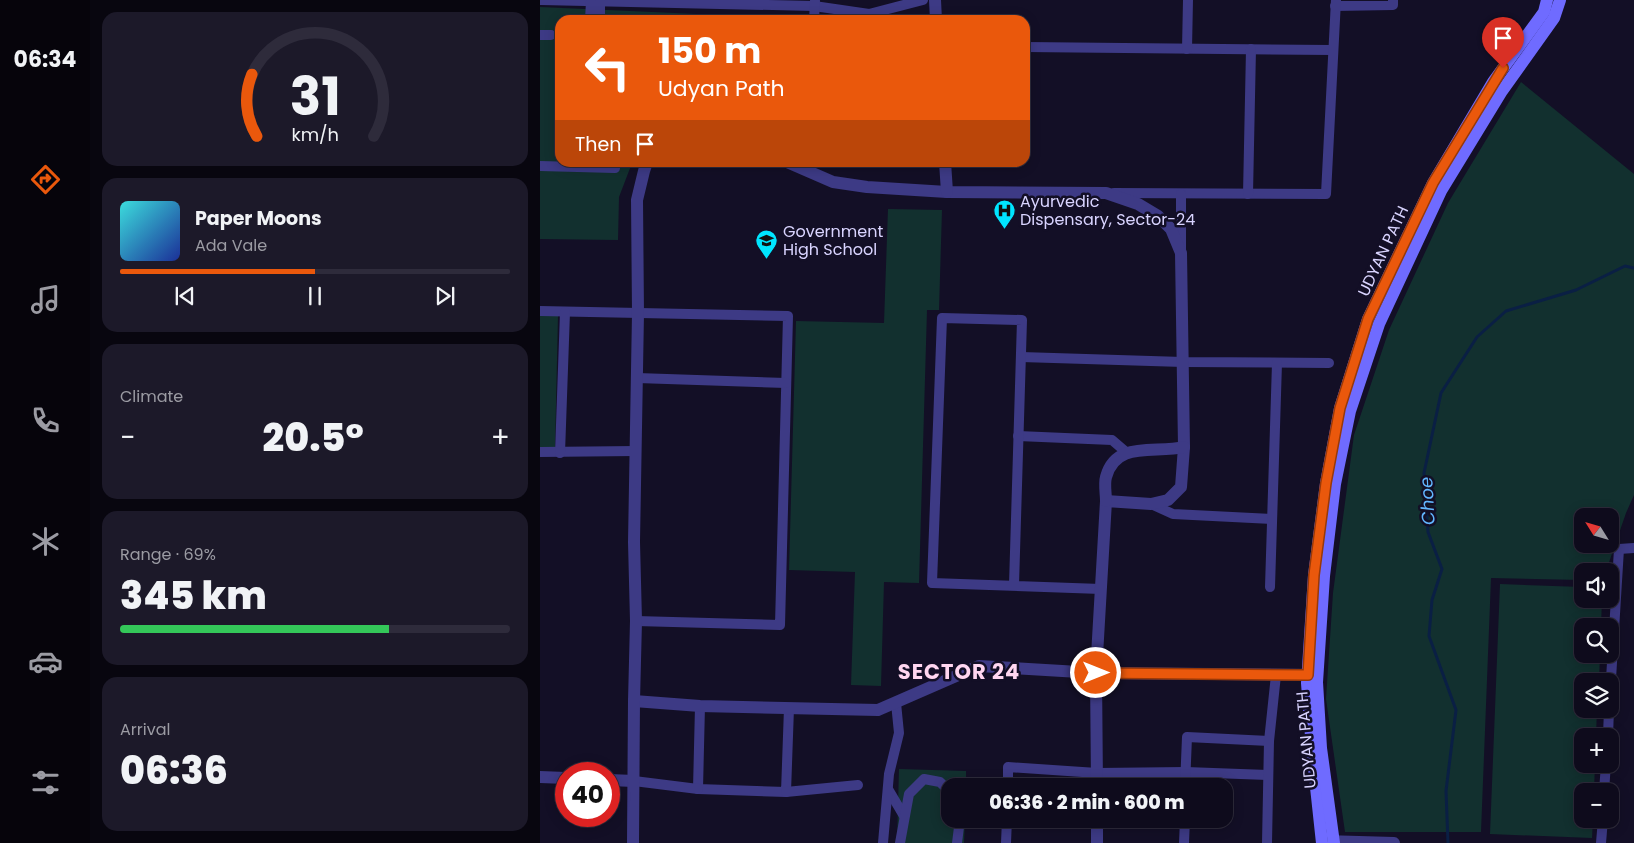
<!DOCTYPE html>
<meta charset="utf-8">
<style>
:root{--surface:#0e0b1c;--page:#1c1929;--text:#f1f3f6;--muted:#9b9ba3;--line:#2e2b3b;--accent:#ea580c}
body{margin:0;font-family:Poppins,sans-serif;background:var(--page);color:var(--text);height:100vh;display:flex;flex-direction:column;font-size:19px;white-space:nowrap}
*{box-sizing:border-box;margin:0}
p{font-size:16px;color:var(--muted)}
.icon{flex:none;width:28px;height:28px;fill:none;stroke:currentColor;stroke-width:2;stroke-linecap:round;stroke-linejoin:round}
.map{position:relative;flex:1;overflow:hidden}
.side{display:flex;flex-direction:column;gap:12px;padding:12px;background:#08060f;width:450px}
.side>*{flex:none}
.guide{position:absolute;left:15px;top:15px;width:475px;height:152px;border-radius:15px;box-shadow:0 2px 12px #0003,0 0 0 1px var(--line);background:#ea580c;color:#fff;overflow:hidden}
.needle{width:32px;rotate:307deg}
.buttons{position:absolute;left:1034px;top:508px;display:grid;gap:10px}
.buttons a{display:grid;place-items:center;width:45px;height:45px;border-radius:10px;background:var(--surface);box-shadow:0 2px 12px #0003,0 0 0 1px var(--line);font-size:25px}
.speed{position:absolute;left:15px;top:762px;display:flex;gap:10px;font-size:25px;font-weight:700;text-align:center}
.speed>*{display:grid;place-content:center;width:65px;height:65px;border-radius:50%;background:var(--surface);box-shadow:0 2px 12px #0003,0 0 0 1px var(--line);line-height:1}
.speed .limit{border:8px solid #d22;background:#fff;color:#111}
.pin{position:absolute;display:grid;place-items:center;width:42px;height:42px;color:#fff;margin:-51px -21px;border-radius:50% 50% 50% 0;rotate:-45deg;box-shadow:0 0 5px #0007}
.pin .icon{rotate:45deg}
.me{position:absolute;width:55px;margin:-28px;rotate:90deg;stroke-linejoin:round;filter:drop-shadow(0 0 4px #0008)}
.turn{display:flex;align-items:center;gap:18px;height:105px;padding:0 20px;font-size:22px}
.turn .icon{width:65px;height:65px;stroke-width:2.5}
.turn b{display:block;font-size:35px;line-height:42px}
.then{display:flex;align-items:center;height:48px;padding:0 20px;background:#0003;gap:10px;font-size:19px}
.big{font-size:38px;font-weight:800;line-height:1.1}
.side .card{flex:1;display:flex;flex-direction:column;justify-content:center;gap:8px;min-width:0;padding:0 18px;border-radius:15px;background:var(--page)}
.side .dial{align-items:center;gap:0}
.dial svg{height:130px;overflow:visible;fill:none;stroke:var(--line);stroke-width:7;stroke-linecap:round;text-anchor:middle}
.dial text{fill:var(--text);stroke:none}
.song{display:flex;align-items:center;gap:15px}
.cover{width:60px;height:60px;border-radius:8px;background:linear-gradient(135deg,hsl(180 70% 55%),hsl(230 70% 35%))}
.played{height:5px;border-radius:2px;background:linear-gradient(90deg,var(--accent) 50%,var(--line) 50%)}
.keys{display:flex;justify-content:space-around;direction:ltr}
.heat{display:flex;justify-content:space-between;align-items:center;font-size:28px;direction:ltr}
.charge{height:8px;border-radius:4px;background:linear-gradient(90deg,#34c759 69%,var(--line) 0)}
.trip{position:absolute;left:401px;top:778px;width:292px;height:50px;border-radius:15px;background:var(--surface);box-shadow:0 2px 12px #0003,0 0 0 1px var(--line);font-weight:800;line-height:50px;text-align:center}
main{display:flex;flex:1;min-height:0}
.menu{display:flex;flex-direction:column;width:90px;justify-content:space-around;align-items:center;background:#06040b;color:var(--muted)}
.menu .icon{width:35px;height:35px}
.menu .on{color:var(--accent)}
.menu b{font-size:22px;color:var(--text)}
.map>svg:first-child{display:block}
</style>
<main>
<nav class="menu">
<b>06:34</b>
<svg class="icon on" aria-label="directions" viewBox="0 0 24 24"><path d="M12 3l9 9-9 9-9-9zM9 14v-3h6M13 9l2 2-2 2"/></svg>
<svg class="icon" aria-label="music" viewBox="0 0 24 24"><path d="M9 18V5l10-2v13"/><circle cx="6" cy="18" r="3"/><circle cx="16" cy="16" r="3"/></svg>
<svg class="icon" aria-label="phone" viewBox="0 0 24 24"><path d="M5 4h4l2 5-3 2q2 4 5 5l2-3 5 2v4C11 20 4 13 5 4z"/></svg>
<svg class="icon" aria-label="climate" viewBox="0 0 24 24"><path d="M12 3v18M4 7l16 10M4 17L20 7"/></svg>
<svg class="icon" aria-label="car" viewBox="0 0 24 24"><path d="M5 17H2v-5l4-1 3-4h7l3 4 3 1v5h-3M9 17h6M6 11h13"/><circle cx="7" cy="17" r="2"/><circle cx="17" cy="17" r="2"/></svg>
<svg class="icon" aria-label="filters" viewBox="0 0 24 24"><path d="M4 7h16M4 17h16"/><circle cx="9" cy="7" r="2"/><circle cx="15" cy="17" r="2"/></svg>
</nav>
<section class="side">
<div class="card dial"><svg viewBox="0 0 100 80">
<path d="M14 69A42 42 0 1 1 86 69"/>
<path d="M14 69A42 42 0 0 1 11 31" stroke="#ea580c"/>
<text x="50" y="56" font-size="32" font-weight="700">31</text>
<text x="50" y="72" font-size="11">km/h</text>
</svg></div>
<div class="card">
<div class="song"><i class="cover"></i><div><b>Paper Moons</b><p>Ada Vale</p></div></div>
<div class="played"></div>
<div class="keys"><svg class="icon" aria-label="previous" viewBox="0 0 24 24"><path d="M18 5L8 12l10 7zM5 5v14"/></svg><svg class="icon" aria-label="pause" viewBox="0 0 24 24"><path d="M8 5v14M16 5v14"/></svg><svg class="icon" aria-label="next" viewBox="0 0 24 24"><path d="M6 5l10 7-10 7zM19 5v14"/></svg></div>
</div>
<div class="card"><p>Climate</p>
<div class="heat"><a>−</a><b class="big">20.5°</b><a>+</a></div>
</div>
<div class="card"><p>Range · 69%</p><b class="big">345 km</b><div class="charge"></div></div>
<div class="card"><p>Arrival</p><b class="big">06:36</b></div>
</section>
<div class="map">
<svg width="1094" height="843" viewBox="0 0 1094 843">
<rect width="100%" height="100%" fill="#130f26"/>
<g fill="#12302f" fill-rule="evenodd">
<polygon points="0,7 202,16 202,20 20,20 20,162 92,163 79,197 78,240 0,239"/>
<path d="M981 82 1094 174V495L1086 513 1066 571H1042V580L951 578 941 832H805L786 699 793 593 814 435 849 330 908 203ZM1042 516H1070V544H1042Z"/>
<polygon points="348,209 402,210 399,310 387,310 379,583 344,582 341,686 311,685 315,572 249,570 256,321 344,323"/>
<polygon points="0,316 18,316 15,448 0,447"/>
<polygon points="960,584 1042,587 1042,599 1062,599 1061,626 1042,626 1042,654 1060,654 1059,681 1042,681 1042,709 1057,709 1056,736 1042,736 1042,764 1055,764 1054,791 1042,791 1042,819 1053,819 1052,838 950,834"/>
<polygon points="359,769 426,771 426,786 410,786 410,819 425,819 424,843 357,843"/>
</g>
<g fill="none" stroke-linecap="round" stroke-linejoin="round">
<polyline stroke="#0a1f44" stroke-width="3" points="908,843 906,791 916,710 889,636 892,600 902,569 888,532 884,473 901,393 937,337 966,311 1036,290 1085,266 1094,268"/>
<g stroke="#3d3a85" stroke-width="10">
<polyline points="1,0 274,6 329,14 383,0"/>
<polyline points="795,6 853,5 853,0"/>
<polyline points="50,20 51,1"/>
<polyline points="60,20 60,1"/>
<polyline points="274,20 275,1"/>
<polyline points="0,35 11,35"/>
<polyline points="485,47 792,50"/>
<polyline points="647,49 648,0"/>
<polyline points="0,166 75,168"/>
<polyline points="574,193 786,194 796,0"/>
<polyline points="708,194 711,49"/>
<polyline points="641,250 641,194"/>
<polyline points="0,311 248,316 240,625 96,621"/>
<polyline points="481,357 643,362 789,363"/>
<polyline points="97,378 246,383"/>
<polyline points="478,436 572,440 586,452"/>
<polyline points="0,452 96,451"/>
<polyline points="20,453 25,312"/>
<polyline points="611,504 633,514 732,519"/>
<polyline points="474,585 482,320 402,318 392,583 561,589"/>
<polyline points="730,587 737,363"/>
<polyline points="1070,695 1079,549 1094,548"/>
<polyline points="160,706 158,789 246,792 249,708"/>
<polyline points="1068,736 1069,709"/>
<polyline points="94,781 158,789"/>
<polyline points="468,786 468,767 557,773 646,772 728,775"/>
<polyline points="645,786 647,737 729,741"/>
<polyline points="348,789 364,816"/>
<polyline points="1064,791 1066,764"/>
<polyline points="246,792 318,785"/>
<polyline points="343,843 349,774 359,733 356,703"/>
<polyline points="360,843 369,794 384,779 400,782 410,792"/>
<polyline points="417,843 420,819"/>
<polyline points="466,843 467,819"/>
<polyline points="644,843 645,819"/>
<polyline points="727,843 729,741 736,675"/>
<polyline points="1061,843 1063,819"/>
</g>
<g stroke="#3d3a85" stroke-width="12">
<polyline points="395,0 396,20"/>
<polyline points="247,162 293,182 327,187 407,192 566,193 598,204 618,216 631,229 641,253 644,447 641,487 628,500 611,504 566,501 556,673 557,786"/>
<polyline points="405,162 407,192"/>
<path d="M566 501C566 494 564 484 566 477 576 440 615 454 644 447"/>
<polyline points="94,701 160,706 338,710 439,666 556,673 777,675"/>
<polyline points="0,777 26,778"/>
<polyline points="69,780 94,781"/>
<polyline points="784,841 854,843"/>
<polyline points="93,843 94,701 96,621 94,542 98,313 97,200 104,171 107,162"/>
<polyline points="557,843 557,819"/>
</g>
<g stroke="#6f6bff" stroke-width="12">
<polyline points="782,843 772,750 767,683 774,575 786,483 800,408 828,319 893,183 953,82 1004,12 1007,0"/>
<polyline points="794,843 781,748 777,682 784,576 795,484 810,411 839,324 901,191 962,91 1014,18 1020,0"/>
</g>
</g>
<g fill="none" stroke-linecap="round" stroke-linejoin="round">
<defs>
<polyline id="route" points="556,673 768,675 774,575 786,483 800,408 828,319 893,183 963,68"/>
</defs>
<use href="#route" stroke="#983908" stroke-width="12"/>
<use href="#route" stroke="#ea580c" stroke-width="9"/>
</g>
<defs>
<symbol id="hospital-pin" viewBox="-11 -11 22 30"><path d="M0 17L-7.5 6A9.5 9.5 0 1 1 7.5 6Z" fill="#00e5ff" stroke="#130f26"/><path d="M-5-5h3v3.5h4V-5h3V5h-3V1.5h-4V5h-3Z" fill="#111"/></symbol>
<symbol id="school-pin" viewBox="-11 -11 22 30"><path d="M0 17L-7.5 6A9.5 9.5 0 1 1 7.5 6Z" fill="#00e5ff" stroke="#130f26"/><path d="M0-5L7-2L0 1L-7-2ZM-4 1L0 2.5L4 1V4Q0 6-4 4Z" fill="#111"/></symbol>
</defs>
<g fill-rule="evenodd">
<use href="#hospital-pin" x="452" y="198" width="25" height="34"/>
<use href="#school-pin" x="214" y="228" width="25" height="34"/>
</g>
<g text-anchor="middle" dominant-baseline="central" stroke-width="5" stroke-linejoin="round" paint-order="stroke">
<g font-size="16" fill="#d9d4ff" stroke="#130f26" text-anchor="start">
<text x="480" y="201">Ayurvedic<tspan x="480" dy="18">Dispensary, Sector-24</tspan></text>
<text x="243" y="231">Government<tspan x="243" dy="18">High School</tspan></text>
</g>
<g font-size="16" fill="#d9d4ff" stroke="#130f26">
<text transform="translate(843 251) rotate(-65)">UDYAN PATH</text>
<text transform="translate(766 740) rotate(-95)">UDYAN PATH</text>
</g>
<g font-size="18" font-style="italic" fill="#62b6ff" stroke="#130f26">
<text transform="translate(887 501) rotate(-93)">Choe</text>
</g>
<g font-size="21" font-weight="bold" letter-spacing="1" fill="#ffd6f0" stroke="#130f26">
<text x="419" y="671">SECTOR 24</text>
</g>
</g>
</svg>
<div class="buttons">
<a><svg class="needle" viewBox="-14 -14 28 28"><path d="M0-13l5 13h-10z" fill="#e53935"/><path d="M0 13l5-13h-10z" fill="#9b9ba3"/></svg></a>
<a><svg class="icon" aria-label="sound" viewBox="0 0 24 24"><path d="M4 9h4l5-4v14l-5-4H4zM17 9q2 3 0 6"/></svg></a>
<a><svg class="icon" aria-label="search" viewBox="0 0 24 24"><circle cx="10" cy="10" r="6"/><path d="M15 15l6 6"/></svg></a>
<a><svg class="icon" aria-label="layers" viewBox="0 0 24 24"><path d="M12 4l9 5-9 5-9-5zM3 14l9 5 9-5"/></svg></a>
<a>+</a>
<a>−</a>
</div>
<div class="speed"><div class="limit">40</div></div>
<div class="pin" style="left:963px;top:68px;background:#d93025"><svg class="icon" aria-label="arrive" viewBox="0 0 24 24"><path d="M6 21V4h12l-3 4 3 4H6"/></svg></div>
<svg class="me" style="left:556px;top:673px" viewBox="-20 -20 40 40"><circle r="17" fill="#ea580c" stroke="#fff" stroke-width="3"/><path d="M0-11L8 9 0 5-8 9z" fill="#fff"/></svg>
<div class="trip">06:36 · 2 min · 600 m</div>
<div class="guide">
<div class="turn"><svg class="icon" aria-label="left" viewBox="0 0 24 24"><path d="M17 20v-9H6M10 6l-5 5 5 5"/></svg><div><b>150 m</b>Udyan Path</div></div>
<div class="then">Then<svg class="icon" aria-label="arrive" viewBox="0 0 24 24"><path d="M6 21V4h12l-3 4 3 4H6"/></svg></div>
</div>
</div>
</main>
